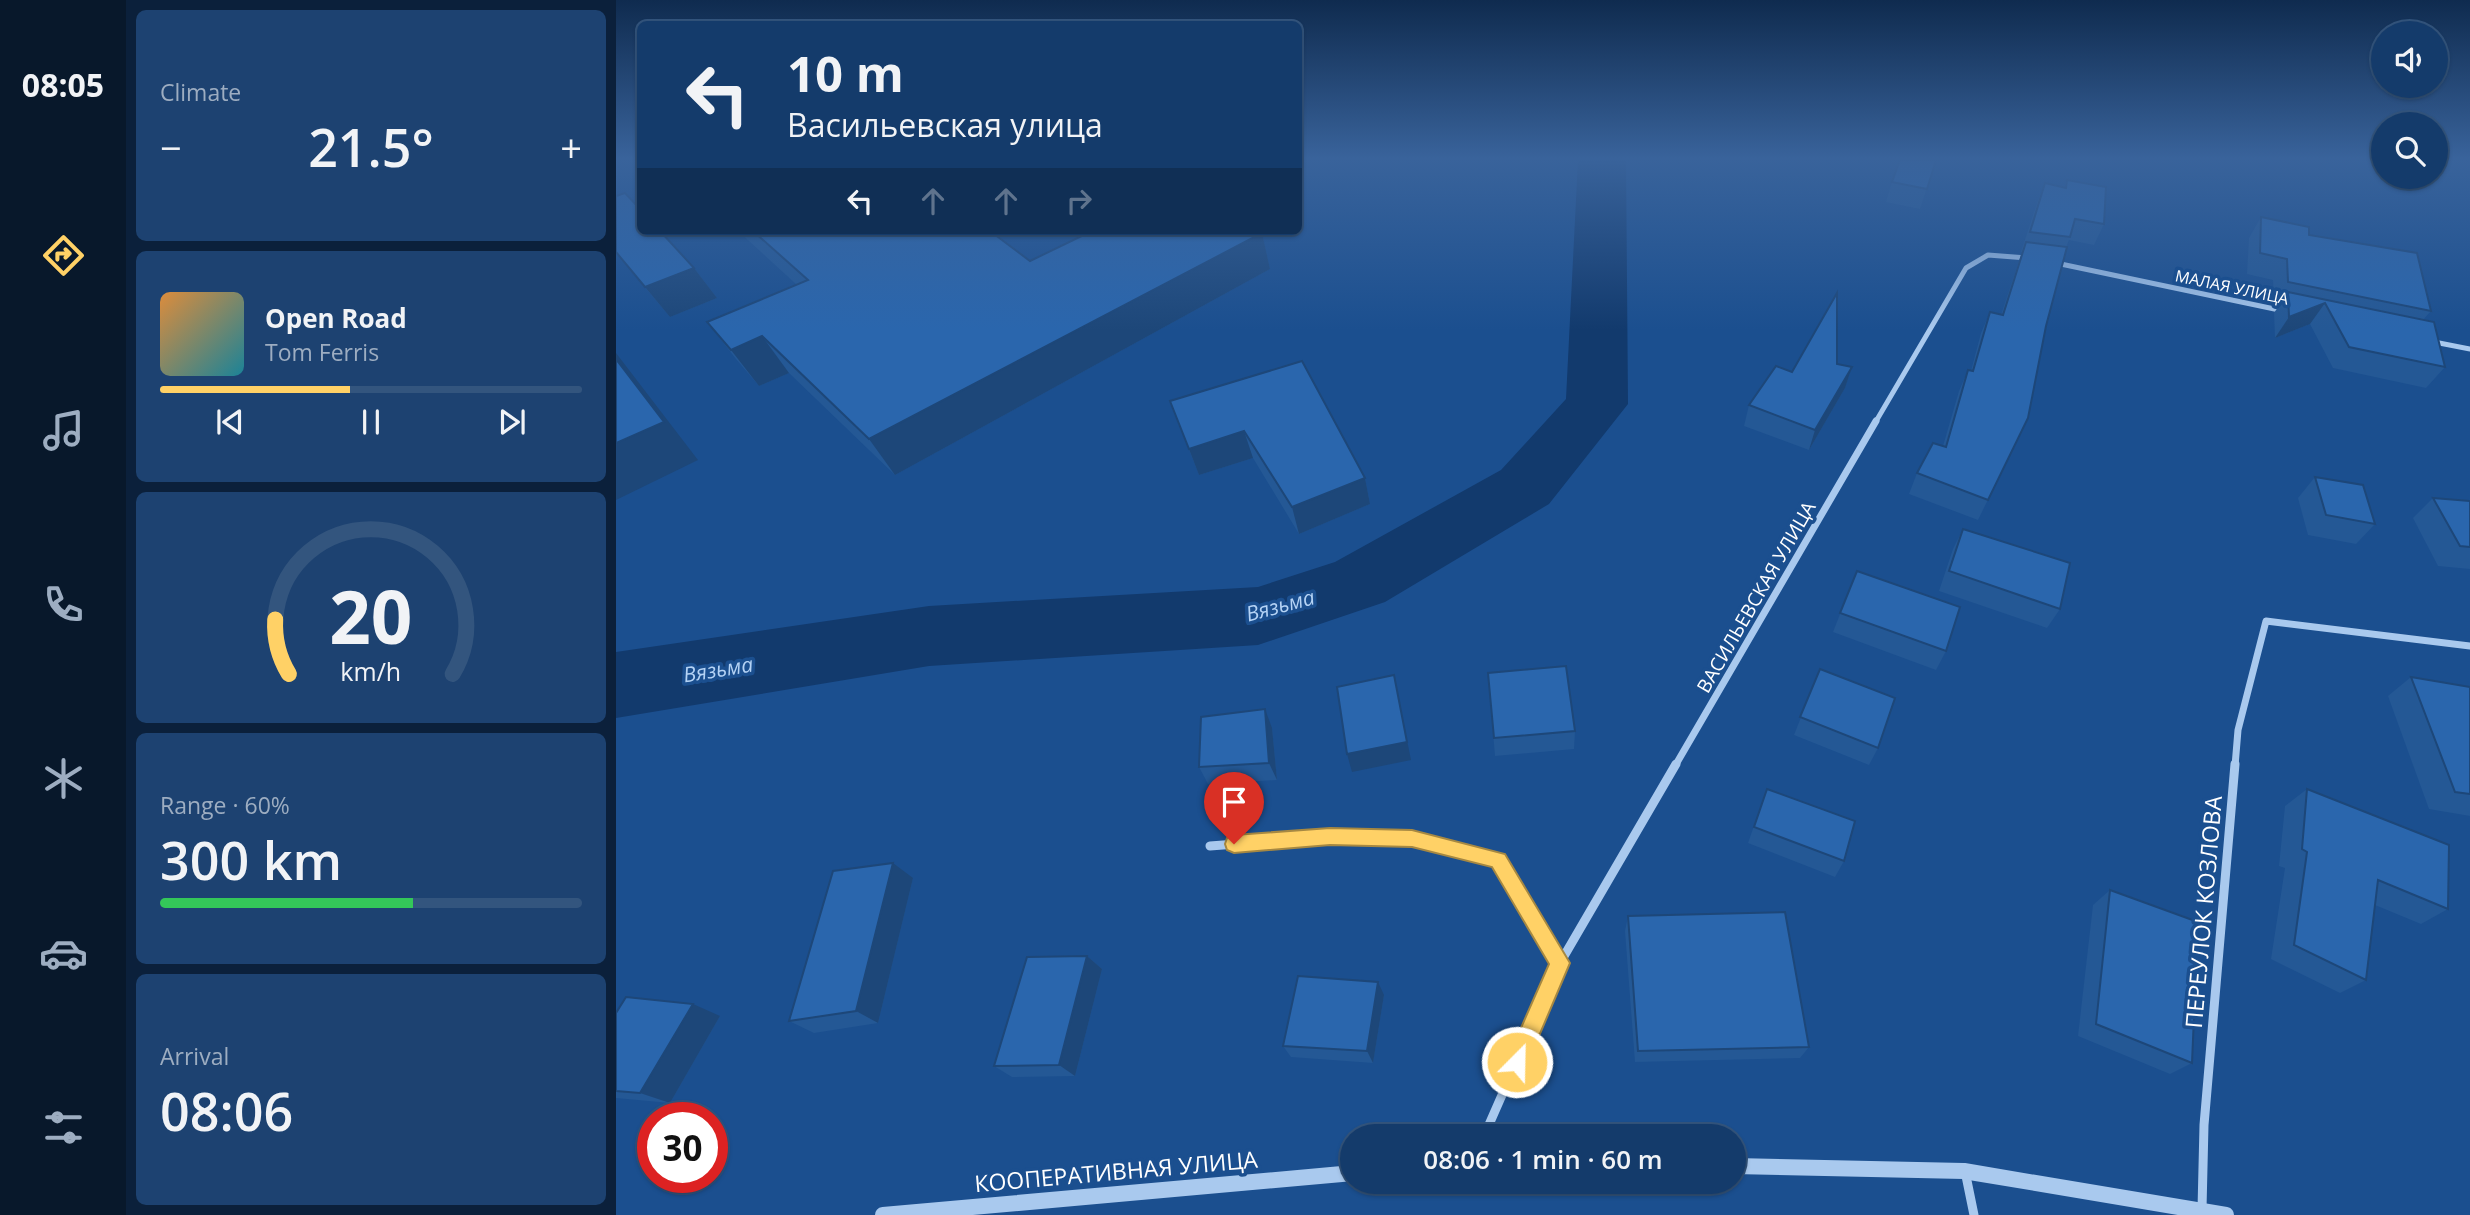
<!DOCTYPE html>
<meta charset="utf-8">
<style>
:root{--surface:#143b6b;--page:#1d4271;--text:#f1f3f6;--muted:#9dadc1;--line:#33557e;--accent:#ffd166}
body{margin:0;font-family:"Open Sans",sans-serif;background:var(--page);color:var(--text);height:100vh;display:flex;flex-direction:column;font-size:26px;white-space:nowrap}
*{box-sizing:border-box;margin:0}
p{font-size:23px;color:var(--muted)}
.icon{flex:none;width:38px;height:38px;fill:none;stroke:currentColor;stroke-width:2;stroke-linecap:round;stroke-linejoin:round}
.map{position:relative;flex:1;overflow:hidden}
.sheet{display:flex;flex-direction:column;gap:10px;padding:10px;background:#0b203b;width:490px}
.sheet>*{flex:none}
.banner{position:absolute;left:21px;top:21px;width:665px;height:214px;border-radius:10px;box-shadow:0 2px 5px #0004,0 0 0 2px var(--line);background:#143b6b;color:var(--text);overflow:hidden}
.fabs{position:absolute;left:1755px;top:21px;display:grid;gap:14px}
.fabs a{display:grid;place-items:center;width:77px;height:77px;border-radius:50%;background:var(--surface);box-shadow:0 2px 5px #0004,0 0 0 2px var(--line);font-size:35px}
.speed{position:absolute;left:21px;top:1102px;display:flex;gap:14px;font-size:35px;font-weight:700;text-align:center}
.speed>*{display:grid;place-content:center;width:91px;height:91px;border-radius:50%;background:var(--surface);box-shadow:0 2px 5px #0004,0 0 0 2px var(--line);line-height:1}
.speed .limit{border:10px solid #d22;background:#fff;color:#111}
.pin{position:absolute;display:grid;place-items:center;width:60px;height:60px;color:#fff;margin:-72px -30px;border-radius:50% 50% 50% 0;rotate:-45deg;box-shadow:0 0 7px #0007}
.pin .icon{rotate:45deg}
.me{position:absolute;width:77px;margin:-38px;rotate:23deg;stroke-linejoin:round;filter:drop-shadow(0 0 5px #0008)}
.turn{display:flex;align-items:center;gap:24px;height:147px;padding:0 35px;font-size:32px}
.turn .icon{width:91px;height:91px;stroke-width:2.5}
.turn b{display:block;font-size:49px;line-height:60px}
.lanes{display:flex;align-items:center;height:66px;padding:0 35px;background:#0003;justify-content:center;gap:35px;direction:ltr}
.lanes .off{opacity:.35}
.big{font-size:52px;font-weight:600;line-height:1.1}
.sheet .tile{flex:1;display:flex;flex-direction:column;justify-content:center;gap:10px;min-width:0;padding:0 24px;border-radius:10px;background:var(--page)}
.sheet .dial{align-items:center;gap:0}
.dial svg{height:182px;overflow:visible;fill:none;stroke:var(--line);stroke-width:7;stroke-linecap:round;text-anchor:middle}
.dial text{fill:var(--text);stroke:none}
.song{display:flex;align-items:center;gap:21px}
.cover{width:84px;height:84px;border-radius:10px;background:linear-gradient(135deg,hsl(30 70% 55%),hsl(190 70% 35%))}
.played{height:7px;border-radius:4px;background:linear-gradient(90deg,var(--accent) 45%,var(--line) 45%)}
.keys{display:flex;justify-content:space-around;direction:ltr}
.heat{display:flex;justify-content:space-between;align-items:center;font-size:38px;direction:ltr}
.charge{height:10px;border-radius:5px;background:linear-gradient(90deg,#34c759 60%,var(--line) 0)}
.trip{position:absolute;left:724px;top:1124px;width:406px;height:70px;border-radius:35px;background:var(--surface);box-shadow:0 2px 5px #0004,0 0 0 2px var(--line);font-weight:600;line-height:70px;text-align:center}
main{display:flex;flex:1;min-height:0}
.tabs{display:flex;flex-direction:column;width:126px;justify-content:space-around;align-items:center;background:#08182b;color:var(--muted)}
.tabs .icon{width:49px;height:49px}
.tabs .active{color:var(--accent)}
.tabs b{font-size:32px;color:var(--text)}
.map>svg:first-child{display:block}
</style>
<main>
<nav class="tabs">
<b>08:05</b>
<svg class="icon active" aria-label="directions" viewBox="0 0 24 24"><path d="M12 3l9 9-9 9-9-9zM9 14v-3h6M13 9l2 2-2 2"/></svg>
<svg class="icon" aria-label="music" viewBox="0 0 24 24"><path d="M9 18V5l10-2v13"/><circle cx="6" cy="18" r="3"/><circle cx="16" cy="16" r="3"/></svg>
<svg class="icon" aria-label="phone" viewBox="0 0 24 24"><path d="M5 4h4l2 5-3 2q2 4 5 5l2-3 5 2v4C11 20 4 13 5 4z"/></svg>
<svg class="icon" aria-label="climate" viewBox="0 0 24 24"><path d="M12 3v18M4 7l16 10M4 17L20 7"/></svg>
<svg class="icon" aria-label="car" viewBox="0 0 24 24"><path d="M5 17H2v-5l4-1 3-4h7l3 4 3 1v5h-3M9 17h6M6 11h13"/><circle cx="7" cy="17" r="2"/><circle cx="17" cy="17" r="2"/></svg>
<svg class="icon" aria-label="filters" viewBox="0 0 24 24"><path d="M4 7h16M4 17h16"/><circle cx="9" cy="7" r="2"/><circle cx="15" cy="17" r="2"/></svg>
</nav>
<section class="sheet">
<div class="tile"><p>Climate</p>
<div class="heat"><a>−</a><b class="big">21.5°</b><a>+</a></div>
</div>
<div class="tile">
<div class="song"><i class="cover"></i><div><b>Open Road</b><p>Tom Ferris</p></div></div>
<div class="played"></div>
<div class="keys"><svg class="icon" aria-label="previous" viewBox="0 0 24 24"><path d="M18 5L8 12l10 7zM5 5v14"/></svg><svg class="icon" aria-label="pause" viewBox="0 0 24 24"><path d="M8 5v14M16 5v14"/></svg><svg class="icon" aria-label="next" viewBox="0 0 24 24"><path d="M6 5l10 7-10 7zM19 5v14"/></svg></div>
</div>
<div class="tile dial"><svg viewBox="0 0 100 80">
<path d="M14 69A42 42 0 1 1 86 69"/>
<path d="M14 69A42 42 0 0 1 8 45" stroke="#ffd166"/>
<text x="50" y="56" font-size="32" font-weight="700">20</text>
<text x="50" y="72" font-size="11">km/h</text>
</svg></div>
<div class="tile"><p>Range · 60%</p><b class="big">300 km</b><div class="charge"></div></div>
<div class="tile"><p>Arrival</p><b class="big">08:06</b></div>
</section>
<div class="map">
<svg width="1854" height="1215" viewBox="0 0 1854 1215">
<rect width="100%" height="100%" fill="#1b4f8f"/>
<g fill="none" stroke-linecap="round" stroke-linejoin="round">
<polygon fill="#123a6d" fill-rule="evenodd" points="962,160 1010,160 1012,404 933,504 769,602 642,645 313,666 0,718 0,652 313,606 642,587 719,562 885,470 950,399"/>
<g stroke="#a9c9ee" stroke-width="5">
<polyline points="1440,263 1668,311"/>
<polyline points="1813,341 1854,349"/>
<polyline points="1259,423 1350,268 1372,255 1411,258"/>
</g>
<g stroke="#a9c9ee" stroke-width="7">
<polyline points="1059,766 1260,421"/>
<polyline points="1619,766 1622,730 1650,621 1854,646"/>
</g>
<g stroke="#a9c9ee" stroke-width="9">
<polyline points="594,846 714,837 796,839 882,860 944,963"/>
<polyline points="868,1136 944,963 1060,764"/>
<polyline points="1349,1171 1358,1215"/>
<polyline points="1586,1209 1588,1125 1619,764"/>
</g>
<g stroke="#a9c9ee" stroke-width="16">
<polyline points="1118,1166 1348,1171 1610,1215"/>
<polyline points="267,1215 737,1173"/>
</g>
</g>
<g fill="#245895">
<polygon points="1320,160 1304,209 1270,202 1276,182"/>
<polygon points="1451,180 1488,224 1478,245 1453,240 1450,247 1430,326 1412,418 1362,520 1293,494 1301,473 1327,446 1343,391 1352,370 1355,371 1365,333 1374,312 1385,315 1406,252 1405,252 1421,203 1429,183 1448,187"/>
<polygon points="0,196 78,268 101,298 54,317 0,253"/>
<polygon points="1645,217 1693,235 1815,311 1807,320 1829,367 1810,388 1717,368 1694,324 1659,338 1658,313 1664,304 1658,303 1657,280 1631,274 1633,238"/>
<polygon points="122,231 374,231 414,261 646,233 654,269 279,475 173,373 143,386 120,359 91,322 181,285"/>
<polygon points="1221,364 1236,367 1229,388 1193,450 1128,426 1133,405 1176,372"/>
<polygon points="554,401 749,478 754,504 683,534 637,458 583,475"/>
<polygon points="1699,477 1759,524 1740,544 1692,535 1682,498"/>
<polygon points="1817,498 1854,501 1854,569 1822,566 1797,518"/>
<polygon points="1347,529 1444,609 1431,628 1323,591 1337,549"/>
<polygon points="1241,571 1330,651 1320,670 1217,632"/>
<polygon points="1204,669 1262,748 1253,765 1178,735"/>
<polygon points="872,673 959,731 958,749 879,756"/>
<polygon points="1795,677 1854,687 1854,816 1813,809 1772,696"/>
<polygon points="656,728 661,780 592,784 583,767"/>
<polygon points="1151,789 1228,861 1219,877 1132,843"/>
<polygon points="1691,789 1832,909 1805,924 1759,905 1750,980 1724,993 1655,959 1669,868 1663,866 1669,806"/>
<polygon points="297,878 262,1023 198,1033 173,1021"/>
<polygon points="1494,890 1576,1063 1554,1074 1462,1036 1477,905"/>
<polygon points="1012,916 1193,1047 1184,1058 1019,1062 1009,931"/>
<polygon points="471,956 486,969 459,1076 396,1077 378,1066"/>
<polygon points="768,995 757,1063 675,1057 667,1046"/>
<polygon points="0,1013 104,1016 54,1103 0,1098"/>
</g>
<g fill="#1d4779">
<polygon points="646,233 654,269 279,475 253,439"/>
<polygon points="78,268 101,298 54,317 29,287"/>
<polygon points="1709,303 1694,324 1659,338 1673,317"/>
<polygon points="146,336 173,373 143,386 115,350"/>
<polygon points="0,353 82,460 0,500"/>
<polygon points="1236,367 1229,388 1193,450 1199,430"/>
<polygon points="628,431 637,458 583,475 573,449"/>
<polygon points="749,478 754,504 683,534 676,507"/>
<polygon points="778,675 795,760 736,772 731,754"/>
<polygon points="649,709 656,728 661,780 653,763"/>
<polygon points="277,863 297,878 262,1023 240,1011"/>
<polygon points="471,956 486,969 459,1076 443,1065"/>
<polygon points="762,982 768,995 757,1063 751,1051"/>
<polygon points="77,1004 104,1016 54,1103 24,1093"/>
</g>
<g fill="#2a66ad" stroke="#1d4779" stroke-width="2">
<polygon points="1284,160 1320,160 1311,189 1276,182"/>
<polygon points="1451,180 1490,187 1488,224 1459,219 1454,237 1414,232 1429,183 1450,188"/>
<polygon points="9,193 24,209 24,231 44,231 78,268 29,287 0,252 0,196"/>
<polygon points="1645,217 1693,227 1693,235 1801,253 1815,311 1672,282 1671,259 1644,253"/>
<polygon points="137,231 374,231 414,261 476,231 643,231 646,233 253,439 146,336 115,350 91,322 192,280"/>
<polygon points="1410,242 1451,247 1430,326 1412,418 1372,500 1301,473 1317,443 1330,447 1352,370 1357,371 1374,312 1387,315"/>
<polygon points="1672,292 1818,322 1829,367 1733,347 1709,303 1673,317"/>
<polygon points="1221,293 1221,364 1236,367 1199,430 1133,405 1160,366 1176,372"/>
<polygon points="0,359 48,422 0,443"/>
<polygon points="686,361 749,478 676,507 628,431 573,449 554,401"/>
<polygon points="1699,477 1747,485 1759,524 1710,515"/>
<polygon points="1817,498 1854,501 1854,547 1844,546"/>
<polygon points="1347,529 1454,563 1444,609 1333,571"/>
<polygon points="1241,571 1344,607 1330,651 1224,613"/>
<polygon points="950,666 959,731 878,738 872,673"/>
<polygon points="1204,669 1279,698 1262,748 1184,717"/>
<polygon points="778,675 791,742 731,754 721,687"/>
<polygon points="1795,677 1854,687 1854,794 1839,792"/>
<polygon points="649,709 653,763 583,767 585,717"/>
<polygon points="1151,789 1239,821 1228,861 1138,827"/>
<polygon points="1691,789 1833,845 1832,909 1762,880 1750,980 1678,945 1691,852 1686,849"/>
<polygon points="277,863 240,1011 173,1021 217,871"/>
<polygon points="1494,890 1582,922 1576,1063 1480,1024"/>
<polygon points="1169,912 1193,1047 1022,1051 1012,916"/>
<polygon points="471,956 443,1065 378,1066 411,957"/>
<polygon points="682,976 762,982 751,1051 667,1046"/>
<polygon points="10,997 77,1004 24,1093 0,1091 0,1013"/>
</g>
<linearGradient id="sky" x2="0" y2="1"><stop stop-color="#0f2b4f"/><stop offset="0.48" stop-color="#39639b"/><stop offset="1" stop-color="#39639b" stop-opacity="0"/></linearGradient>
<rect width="1854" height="330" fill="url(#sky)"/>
<polygon fill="#ffd166" stroke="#a68842" stroke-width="2" points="714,828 796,830 889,854 954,963 909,1069 901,1072 893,1069 890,1062 933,964 876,867 796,847 714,845 618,853 611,850 609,844 611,838 618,835"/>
<g text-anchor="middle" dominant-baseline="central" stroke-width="7" stroke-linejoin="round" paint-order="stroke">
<g font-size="16" fill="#fff" stroke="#1b4f8f">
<text transform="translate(1616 287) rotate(12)">МАЛАЯ УЛИЦА</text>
</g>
<g font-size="19" fill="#fff" stroke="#1b4f8f">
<text transform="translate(1140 597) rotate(-60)">ВАСИЛЬЕВСКАЯ УЛИЦА</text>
</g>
<g font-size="21" font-style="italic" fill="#b5d3f5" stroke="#1b4f8f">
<text transform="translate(664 605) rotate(-15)">Вязьма</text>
<text transform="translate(102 669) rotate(-9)">Вязьма</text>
</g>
<g font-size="23" fill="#fff" stroke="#1b4f8f">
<text transform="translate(1587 912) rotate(-85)">ПЕРЕУЛОК КОЗЛОВА</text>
<text transform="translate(500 1171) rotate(-5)">КООПЕРАТИВНАЯ УЛИЦА</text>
</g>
</g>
</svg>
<div class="fabs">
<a><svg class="icon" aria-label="sound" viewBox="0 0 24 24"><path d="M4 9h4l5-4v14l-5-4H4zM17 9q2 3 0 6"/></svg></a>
<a><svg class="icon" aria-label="search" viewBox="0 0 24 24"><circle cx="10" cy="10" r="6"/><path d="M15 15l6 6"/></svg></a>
</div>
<div class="speed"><div class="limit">30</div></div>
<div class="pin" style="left:618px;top:844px;background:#d93025"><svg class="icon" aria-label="arrive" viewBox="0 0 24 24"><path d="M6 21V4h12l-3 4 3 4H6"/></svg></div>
<svg class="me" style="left:901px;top:1062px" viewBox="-20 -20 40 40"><circle r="17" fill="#ffd166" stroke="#fff" stroke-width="3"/><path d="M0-11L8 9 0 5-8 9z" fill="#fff"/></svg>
<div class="trip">08:06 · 1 min · 60 m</div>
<div class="banner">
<div class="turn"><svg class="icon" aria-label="left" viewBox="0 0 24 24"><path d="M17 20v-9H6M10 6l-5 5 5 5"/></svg><div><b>10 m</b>Васильевская улица</div></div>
<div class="lanes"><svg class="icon" aria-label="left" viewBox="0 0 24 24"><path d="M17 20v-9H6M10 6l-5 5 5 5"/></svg><svg class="icon off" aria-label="ahead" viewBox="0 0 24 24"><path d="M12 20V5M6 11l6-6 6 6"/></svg><svg class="icon off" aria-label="ahead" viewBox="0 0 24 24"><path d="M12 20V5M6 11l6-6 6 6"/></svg><svg class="icon off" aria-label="right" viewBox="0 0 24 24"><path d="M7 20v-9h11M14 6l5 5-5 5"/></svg></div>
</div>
</div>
</main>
